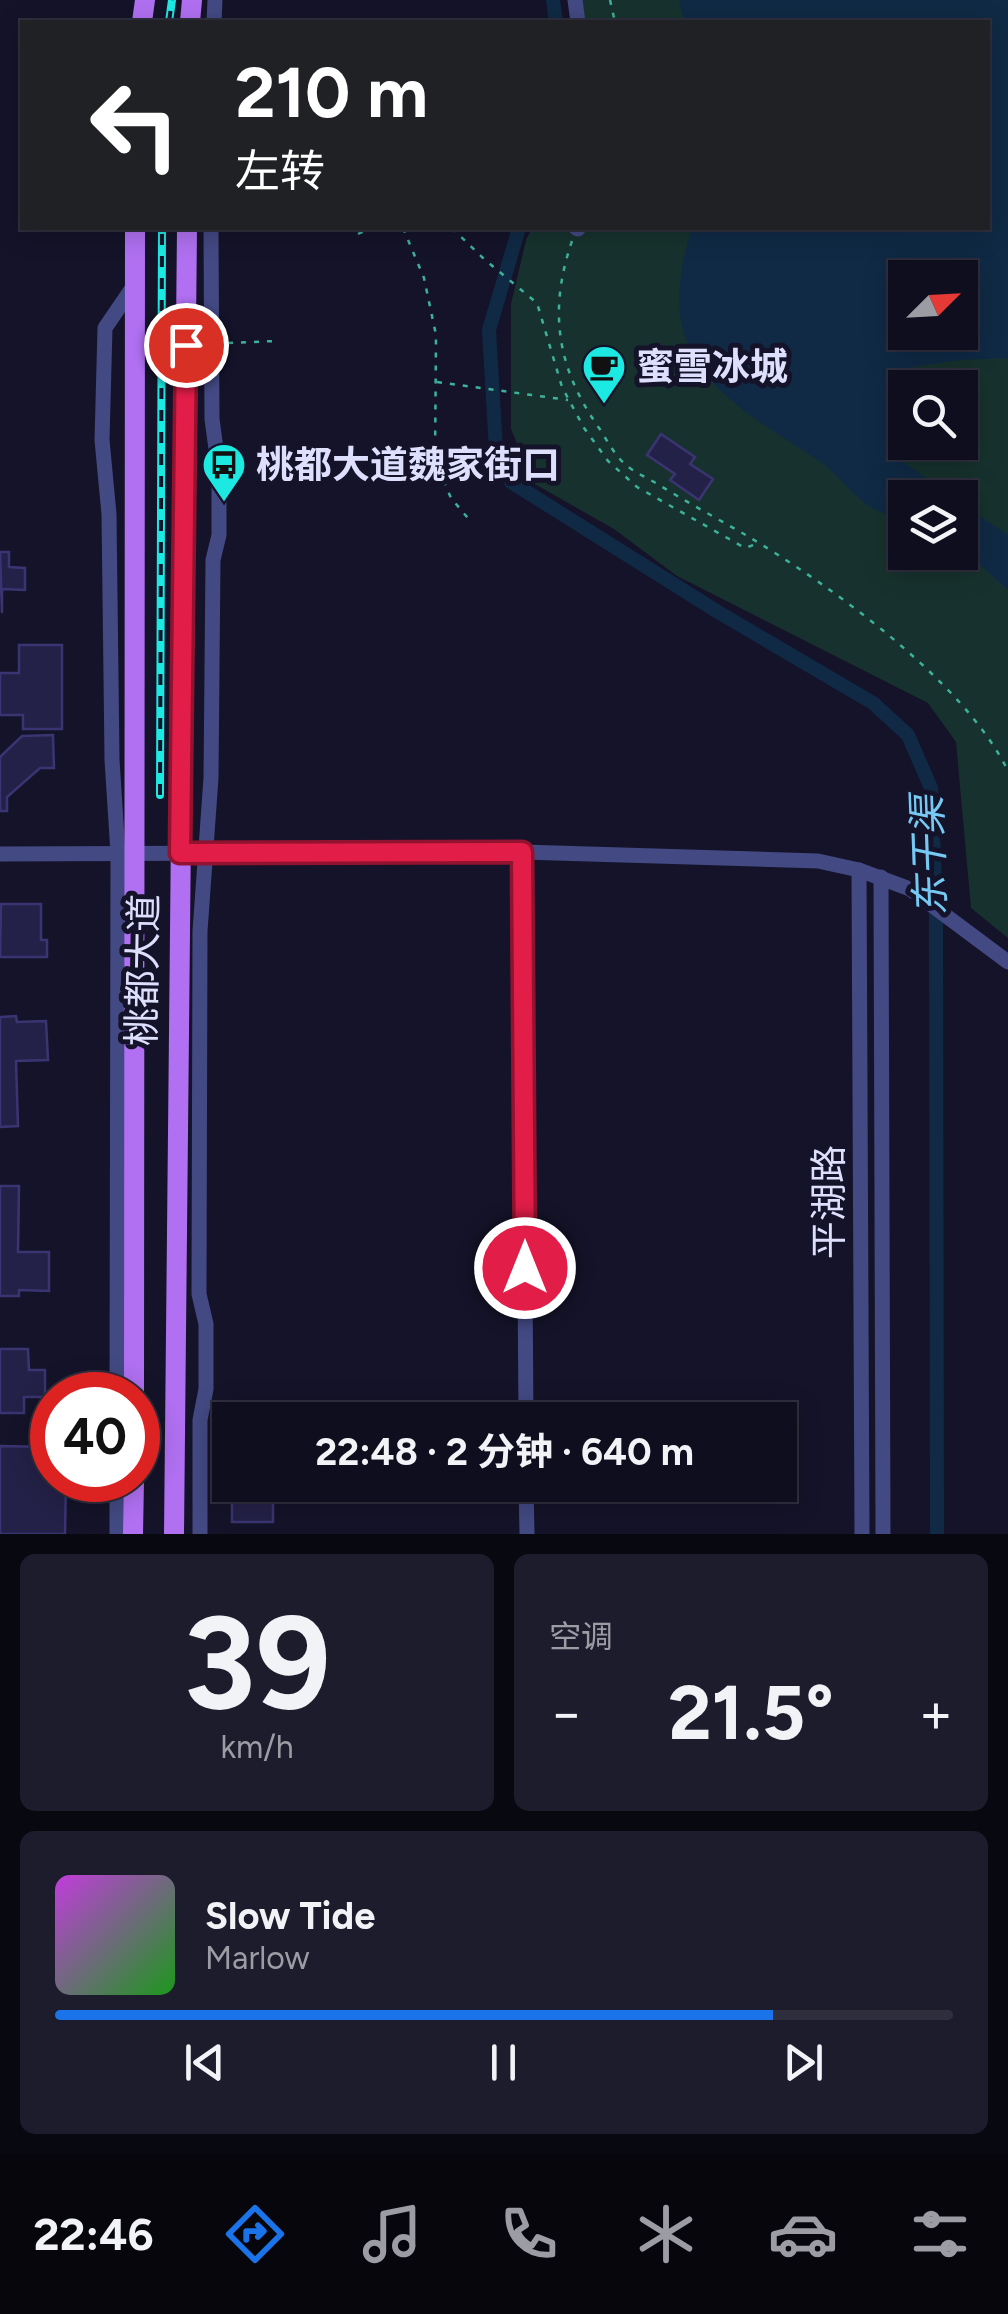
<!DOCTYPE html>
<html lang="zh">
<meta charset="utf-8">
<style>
:root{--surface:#0f0e1f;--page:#1d1c2c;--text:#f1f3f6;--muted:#9b9ca4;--line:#2f2e3d;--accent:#1a73e8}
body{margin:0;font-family:Figtree,"Noto Sans SC",sans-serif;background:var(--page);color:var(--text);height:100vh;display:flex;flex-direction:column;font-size:38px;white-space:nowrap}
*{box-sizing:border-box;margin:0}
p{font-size:32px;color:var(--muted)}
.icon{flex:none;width:55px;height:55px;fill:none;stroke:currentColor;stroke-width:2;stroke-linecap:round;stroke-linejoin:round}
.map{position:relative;height:1534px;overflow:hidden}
.details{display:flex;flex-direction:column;gap:20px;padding:20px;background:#080811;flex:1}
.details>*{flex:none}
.guide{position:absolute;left:20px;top:20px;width:970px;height:210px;border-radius:0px;box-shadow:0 5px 25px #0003,0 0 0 2px var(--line);background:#202124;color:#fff;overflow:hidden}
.needle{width:65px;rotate:66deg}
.controls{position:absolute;left:888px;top:260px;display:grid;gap:20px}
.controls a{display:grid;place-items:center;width:90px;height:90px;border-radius:0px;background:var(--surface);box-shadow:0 5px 25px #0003,0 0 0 2px var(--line);font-size:50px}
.speed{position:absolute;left:30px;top:1372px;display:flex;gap:20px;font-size:50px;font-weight:700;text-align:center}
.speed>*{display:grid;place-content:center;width:130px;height:130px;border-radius:50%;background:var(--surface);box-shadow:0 5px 25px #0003,0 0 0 2px var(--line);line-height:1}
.speed .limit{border:15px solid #d22;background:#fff;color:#111}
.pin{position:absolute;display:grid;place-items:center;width:85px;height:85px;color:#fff;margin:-42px;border:5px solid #fff;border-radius:50%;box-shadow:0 2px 10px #0007}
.me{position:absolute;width:110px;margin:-55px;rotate:0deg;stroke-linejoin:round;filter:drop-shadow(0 0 8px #0008)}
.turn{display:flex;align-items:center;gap:35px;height:210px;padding:0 50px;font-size:45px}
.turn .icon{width:130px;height:130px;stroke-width:2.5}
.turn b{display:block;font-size:70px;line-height:85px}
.big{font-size:75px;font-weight:700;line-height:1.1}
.details .tile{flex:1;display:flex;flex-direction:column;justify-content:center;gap:15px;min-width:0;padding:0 35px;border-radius:15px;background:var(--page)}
.details .dial{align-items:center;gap:0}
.dial b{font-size:130px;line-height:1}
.song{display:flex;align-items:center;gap:30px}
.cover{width:120px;height:120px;border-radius:15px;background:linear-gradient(135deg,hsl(290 70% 55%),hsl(120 70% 35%))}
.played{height:10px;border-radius:5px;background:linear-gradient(90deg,var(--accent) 80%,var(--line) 80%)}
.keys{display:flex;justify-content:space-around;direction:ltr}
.heat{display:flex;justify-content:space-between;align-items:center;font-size:55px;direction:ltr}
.details .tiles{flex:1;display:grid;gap:20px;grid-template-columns:1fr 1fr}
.tile:last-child{grid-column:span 2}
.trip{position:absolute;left:212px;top:1402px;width:585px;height:100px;border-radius:0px;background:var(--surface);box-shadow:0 5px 25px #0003,0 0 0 2px var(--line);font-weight:700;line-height:100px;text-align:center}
.dock{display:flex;height:160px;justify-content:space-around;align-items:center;background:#06060c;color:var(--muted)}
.dock .icon{width:70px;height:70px}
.dock .current{color:var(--accent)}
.dock b{font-size:45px;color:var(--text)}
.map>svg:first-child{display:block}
</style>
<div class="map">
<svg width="1008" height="1534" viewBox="0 0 1008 1534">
<rect width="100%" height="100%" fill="#141329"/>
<path fill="#17322e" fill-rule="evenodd" d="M578 0H1008V938L971 908 956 742 928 703 677 576 614 529 533 483 511 429V304L526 240 532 228H988V22H580ZM905 278H960V332H905ZM905 388H960V442H905ZM905 498H960V552H905Z"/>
<g fill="#102a45" fill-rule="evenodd">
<path d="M679 0H1008V358L960 360 913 367 896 393 895 456 953 497 905 498V519C896 516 885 514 876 510 854 499 839 474 818 460 720 397 649 360 692 228H988V22H684ZM905 278H960V332H905Z"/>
<polygon points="960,503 1008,535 1008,590 960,547"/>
</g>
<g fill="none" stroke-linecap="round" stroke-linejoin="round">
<g stroke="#102a45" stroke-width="14">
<polyline points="553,0 556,22"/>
<polyline points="519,228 489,330 496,450 511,482 718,612 873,703 908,735 931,788 936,906 937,1534"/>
</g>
</g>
<g fill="#242148" stroke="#3a3572" stroke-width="2.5">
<polygon points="661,434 695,457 690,464 713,479 699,500 670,480 675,474 647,455"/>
<polygon points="0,552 9,552 9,567 25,568 25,590 2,589 2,613"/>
<polygon points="19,645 62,645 62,729 23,729 23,715 0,715 0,673 19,673"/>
<polygon points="53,735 54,768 40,768 7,797 7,811 0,811 0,757 22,736"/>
<polygon points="1,904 41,904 41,940 47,940 47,957 0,957"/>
<polygon points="16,1016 17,1022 46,1021 48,1060 16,1061 18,1126 0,1127 0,1017"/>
<polygon points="0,1186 19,1186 18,1252 49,1252 49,1291 19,1290 19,1296 0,1296"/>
<polygon points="0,1349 28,1349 29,1370 45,1370 45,1397 24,1397 24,1413 0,1413"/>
<polygon points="0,1446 52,1447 52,1480 66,1480 65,1534 0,1534"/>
<rect x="232" y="1485" width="41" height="37"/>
</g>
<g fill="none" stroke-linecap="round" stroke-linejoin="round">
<g stroke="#3db29b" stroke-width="2.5" stroke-dasharray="5 8" stroke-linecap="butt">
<polyline points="610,0 615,22"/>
<polyline points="403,228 424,278 436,335 435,461 451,498 472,523"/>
<polyline points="452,228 484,259 537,303 562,387 584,428 608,461 637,487 745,548 756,544"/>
<polyline points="358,234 370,228"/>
<path d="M572 241C548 311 557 368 599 428 607 440 615 456 626 465 635 473 648 478 659 485 687 502 716 518 744 534 829 584 964 681 1008 771"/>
<polyline points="228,343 275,341"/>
<polyline points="437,382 568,400"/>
</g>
<g stroke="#434983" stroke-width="15">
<polyline points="575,0 578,22"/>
<polyline points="214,22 215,0"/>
<polyline points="576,228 578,229"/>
<polyline points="522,852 526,1420"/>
<polyline points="0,854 522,852 818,861 859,870 910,889 1008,962"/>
<polyline points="859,870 862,1534"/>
<polyline points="881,877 883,1534"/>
<polyline points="117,1395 118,853 112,760 109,514 102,440 105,328 135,284"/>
<polyline points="526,1485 527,1534"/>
<polyline points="117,1534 117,1480"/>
<polyline points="200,1534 200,1420 206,1389 206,1324 199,1294 200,931 211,778 213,560 219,535 219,471 212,419 211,228"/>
</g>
<g stroke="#b070f1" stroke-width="20">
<polyline points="142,22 145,0"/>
<polyline points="190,22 192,0"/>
<polyline points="134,1395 135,228"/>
<polyline points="133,1534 134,1480"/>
<path d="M174 1534C175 1098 182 663 187 228"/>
</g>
<defs>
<g id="rail">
<polyline points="169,22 172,0"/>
<polyline points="160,795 162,228"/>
</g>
</defs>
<use href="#rail" stroke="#1de9e3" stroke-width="8"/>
<use href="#rail" stroke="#141329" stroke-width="4" stroke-dasharray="11" stroke-linecap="butt"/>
</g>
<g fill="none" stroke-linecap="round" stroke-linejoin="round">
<defs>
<polyline id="route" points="186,345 180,853 522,852 525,1268"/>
</defs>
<use href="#route" stroke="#92132f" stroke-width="25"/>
<use href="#route" stroke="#e11d48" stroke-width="18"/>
</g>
<defs>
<symbol id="cafe-pin" viewBox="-11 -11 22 30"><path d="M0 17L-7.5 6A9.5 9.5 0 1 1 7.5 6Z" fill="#1de9e3" stroke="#141329"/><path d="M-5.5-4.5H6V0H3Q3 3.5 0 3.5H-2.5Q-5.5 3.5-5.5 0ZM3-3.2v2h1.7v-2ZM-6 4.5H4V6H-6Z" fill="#111"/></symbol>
<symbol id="bus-pin" viewBox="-11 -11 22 30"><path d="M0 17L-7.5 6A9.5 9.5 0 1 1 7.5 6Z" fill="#1de9e3" stroke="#141329"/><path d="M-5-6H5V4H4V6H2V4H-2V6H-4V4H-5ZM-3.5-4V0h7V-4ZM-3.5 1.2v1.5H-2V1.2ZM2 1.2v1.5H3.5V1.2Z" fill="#111"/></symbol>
</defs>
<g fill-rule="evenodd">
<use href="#cafe-pin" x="579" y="342" width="50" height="68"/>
<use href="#bus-pin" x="199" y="440" width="50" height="68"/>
</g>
<g text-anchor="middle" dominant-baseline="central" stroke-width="10" stroke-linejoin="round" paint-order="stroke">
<g font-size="38" font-weight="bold" fill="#dedffc" stroke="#141329" text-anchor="start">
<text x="636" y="367">蜜雪冰城</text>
<text x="256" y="465">桃都大道魏家街口</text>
</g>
<g font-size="38" fill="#dedffc" stroke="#141329">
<text transform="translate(143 970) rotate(-89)">桃都大道</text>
<text transform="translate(829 1202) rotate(-90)">平湖路</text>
</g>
<g font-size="40" font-style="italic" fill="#76c9f2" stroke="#141329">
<text transform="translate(929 856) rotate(-92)">东干渠</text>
</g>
</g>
</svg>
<div class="controls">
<a><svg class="needle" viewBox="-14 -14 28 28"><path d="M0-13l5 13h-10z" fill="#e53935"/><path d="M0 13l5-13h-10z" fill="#9b9ca4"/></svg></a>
<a><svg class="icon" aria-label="search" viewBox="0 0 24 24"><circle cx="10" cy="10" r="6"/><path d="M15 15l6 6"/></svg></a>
<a><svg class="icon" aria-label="layers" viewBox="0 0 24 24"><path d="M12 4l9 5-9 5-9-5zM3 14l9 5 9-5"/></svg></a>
</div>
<div class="speed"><div class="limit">40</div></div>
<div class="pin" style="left:186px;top:345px;background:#d93025"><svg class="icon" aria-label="arrive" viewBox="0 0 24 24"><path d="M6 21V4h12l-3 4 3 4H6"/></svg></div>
<svg class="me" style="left:525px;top:1268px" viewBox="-20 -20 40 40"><circle r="17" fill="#e11d48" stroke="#fff" stroke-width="3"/><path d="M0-11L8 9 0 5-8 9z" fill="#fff"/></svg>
<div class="trip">22:48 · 2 分钟 · 640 m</div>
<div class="guide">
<div class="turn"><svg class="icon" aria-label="left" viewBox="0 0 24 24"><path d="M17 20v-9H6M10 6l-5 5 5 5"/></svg><div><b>210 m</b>左转</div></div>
</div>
</div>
<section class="details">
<div class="tiles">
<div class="tile dial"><b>39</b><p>km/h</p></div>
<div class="tile"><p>空调</p>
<div class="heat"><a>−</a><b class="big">21.5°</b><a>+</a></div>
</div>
<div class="tile">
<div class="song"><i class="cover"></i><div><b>Slow Tide</b><p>Marlow</p></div></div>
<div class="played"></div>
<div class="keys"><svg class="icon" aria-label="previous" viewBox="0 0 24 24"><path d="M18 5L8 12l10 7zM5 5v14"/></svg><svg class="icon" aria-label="pause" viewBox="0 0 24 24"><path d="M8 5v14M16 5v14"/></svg><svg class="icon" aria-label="next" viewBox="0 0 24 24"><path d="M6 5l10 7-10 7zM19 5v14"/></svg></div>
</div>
</div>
</section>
<nav class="dock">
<b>22:46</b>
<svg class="icon current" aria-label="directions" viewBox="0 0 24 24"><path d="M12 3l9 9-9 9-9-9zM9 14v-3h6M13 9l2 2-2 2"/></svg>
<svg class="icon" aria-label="music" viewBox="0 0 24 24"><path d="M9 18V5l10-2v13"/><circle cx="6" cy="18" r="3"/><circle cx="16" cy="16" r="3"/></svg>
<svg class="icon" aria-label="phone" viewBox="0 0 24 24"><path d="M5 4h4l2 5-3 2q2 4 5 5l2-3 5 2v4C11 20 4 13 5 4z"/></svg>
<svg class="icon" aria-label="climate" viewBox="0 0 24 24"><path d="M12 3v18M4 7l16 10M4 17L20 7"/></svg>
<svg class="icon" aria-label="car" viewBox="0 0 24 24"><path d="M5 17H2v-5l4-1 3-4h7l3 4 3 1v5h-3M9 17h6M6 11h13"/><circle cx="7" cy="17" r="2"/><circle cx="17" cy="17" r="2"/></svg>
<svg class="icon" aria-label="filters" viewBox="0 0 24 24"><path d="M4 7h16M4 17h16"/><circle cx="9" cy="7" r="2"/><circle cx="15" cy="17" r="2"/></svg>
</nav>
